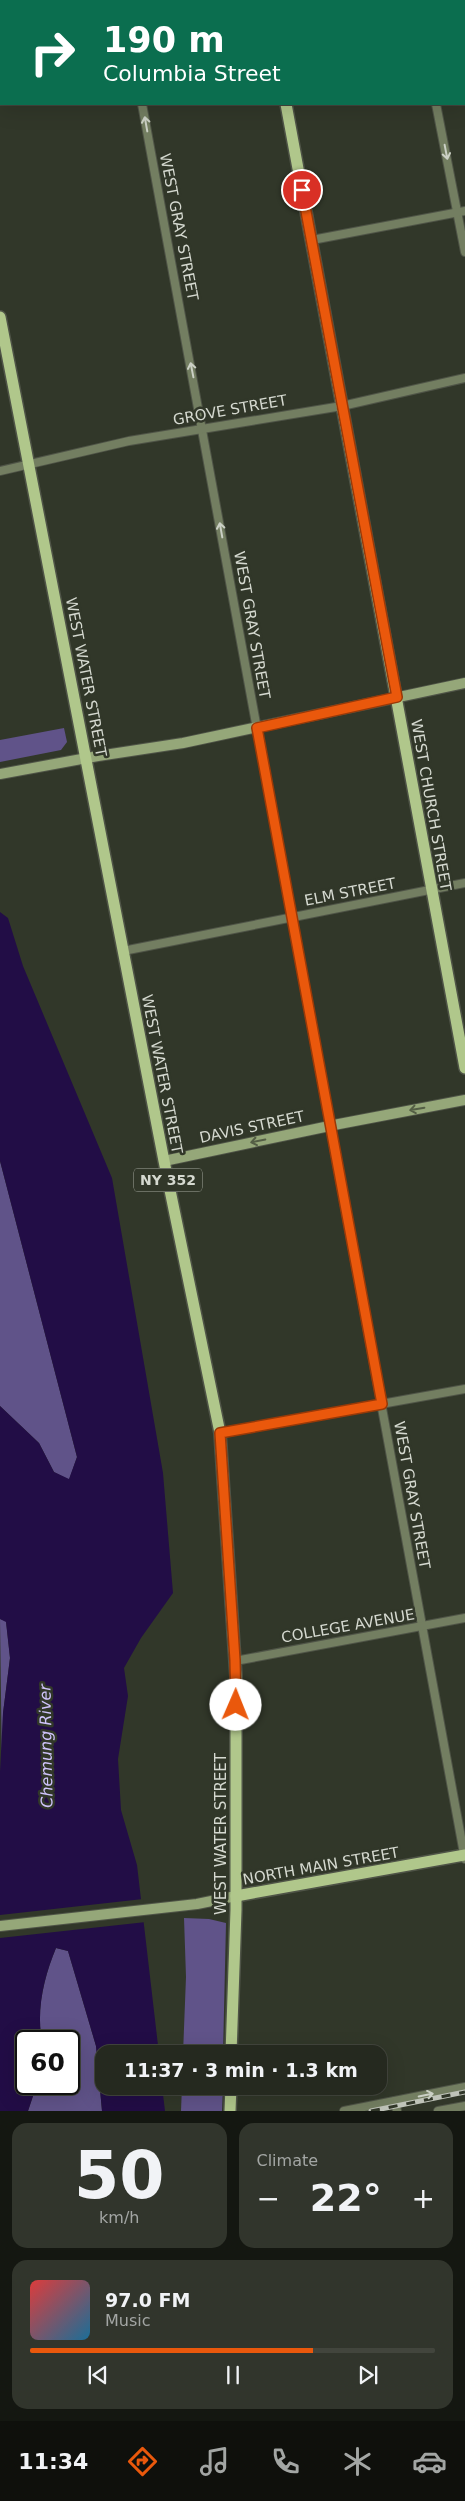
<!DOCTYPE html>
<meta charset="utf-8">
<style>
:root{--surface:#25291f;--page:#31352c;--text:#f1f3f6;--muted:#a3a6a4;--line:#42453d;--accent:#ea580c}
body{margin:0;font-family:"DejaVu Sans",sans-serif;background:var(--page);color:var(--text);height:100vh;display:flex;flex-direction:column;font-size:19px;white-space:nowrap}
*{box-sizing:border-box;margin:0}
p{font-size:16px;color:var(--muted)}
.icon{flex:none;width:28px;height:28px;fill:none;stroke:currentColor;stroke-width:2;stroke-linecap:round;stroke-linejoin:round}
.map{position:relative;height:2111px;overflow:hidden}
.details{display:flex;flex-direction:column;gap:12px;padding:12px;background:#141711;flex:1}
.details>*{flex:none}
.banner{position:absolute;left:0px;top:0px;width:465px;height:105px;box-shadow:0 5px 20px #0002,0 0 0 1px var(--line);background:#0b6e4f;color:#fff;overflow:hidden}
.speed{position:absolute;left:15px;top:2030px;display:flex;gap:10px;font-size:25px;font-weight:700;text-align:center}
.speed>*{display:grid;place-content:center;width:65px;height:65px;border-radius:50%;background:var(--surface);box-shadow:0 5px 20px #0002,0 0 0 1px var(--line);line-height:1}
.speed .limit{border:2px solid #111;border-radius:8px;background:#fff;color:#111}
.pin{position:absolute;display:grid;place-items:center;width:42px;height:42px;color:#fff;margin:-21px;border:2px solid #fff;border-radius:50%;box-shadow:0 1px 5px #0007}
.me{position:absolute;width:55px;margin:-28px;rotate:1deg;stroke-linejoin:round;filter:drop-shadow(0 0 4px #0008)}
.turn{display:flex;align-items:center;gap:18px;height:105px;padding:0 20px;font-size:22px}
.turn .icon{width:65px;height:65px;stroke-width:2.5}
.turn b{display:block;font-size:35px;line-height:42px}
.big{font-size:38px;font-weight:800;line-height:1.1}
.details .tile{flex:1;display:flex;flex-direction:column;justify-content:center;gap:8px;min-width:0;padding:0 18px;border-radius:15px;background:var(--page)}
.details .dial{align-items:center;gap:0}
.dial b{font-size:65px;line-height:1}
.song{display:flex;align-items:center;gap:15px}
.cover{width:60px;height:60px;border-radius:8px;background:linear-gradient(135deg,hsl(0 70% 55%),hsl(200 70% 35%))}
.played{height:5px;border-radius:2px;background:linear-gradient(90deg,var(--accent) 70%,var(--line) 70%)}
.keys{display:flex;justify-content:space-around;direction:ltr}
.heat{display:flex;justify-content:space-between;align-items:center;font-size:28px;direction:ltr}
.details .tiles{flex:1;display:grid;gap:12px;grid-template-columns:1fr 1fr}
.tile:last-child{grid-column:span 2}
.trip{position:absolute;left:95px;top:2045px;width:292px;height:50px;border-radius:15px;background:var(--surface);box-shadow:0 5px 20px #0002,0 0 0 1px var(--line);font-weight:800;line-height:50px;text-align:center}
.menu{display:flex;height:80px;justify-content:space-around;align-items:center;background:#0f100c;color:var(--muted)}
.menu .icon{width:35px;height:35px}
.menu .selected{color:var(--accent)}
.menu b{font-size:22px;color:var(--text)}
.map>svg:first-child{display:block}
</style>
<div class="map">
<svg width="465" height="2111" viewBox="0 0 465 2111">
<rect width="100%" height="100%" fill="#313729"/>
<g fill="#605389">
<polygon points="64,728 67,742 61,750 0,762 0,740"/>
<polygon points="0,1161 77,1457 69,1480 54,1472 39,1443 0,1406"/>
<polygon points="0,1619 6,1621 10,1658 3,1713 2,1773"/>
<polygon points="184,1918 209,1919 226,1923 223,2054 183,2054 186,1977"/>
<path d="M56 1948 68 1951 96 2046 102 2111H28L37 2084H69V2041H42C36 2010 44 1977 56 1948Z"/>
<polygon points="182,2086 223,2086 222,2111 181,2111"/>
</g>
<path fill="#220d46" d="M0 912 8 918 23 966 112 1178 163 1473 173 1593 141 1638 124 1668 128 1696 118 1759 121 1810 137 1865 159 2054H104V2086H162L165 2111H102L96 2046 68 1951 56 1948C44 1977 36 2010 42 2041H26V2084H37L28 2111H0V1772L3 1713 10 1658 6 1622 0 1619V1406L39 1443 54 1472 69 1479 77 1457 0 1161Z"/>
<polygon fill="#313729" points="143,1899 146,1922 0,1938 0,1915"/>
<g fill="none" stroke-linecap="round" stroke-linejoin="round">
<defs>
<g id="street">
<polyline points="123,0 123,1"/>
<polyline points="418,0 418,1"/>
<polyline points="402,1 408,0"/>
<polyline points="0,77 1,77"/>
<polyline points="142,104 465,1859"/>
<polyline points="436,104 465,252"/>
<polyline points="312,240 465,211"/>
<polyline points="0,471 129,441 342,406 465,378"/>
<polyline points="123,951 465,883"/>
<polyline points="220,1433 465,1389"/>
<polyline points="235,1661 465,1618"/>
<polyline points="395,2101 397,2111"/>
<polyline points="344,2111 465,2087"/>
<polyline points="438,2111 465,2106"/>
</g>
<g id="secondary">
<polyline points="0,774 98,756 183,743 465,683"/>
<polyline points="164,1161 339,1124 465,1100"/>
<polyline points="0,1926 197,1904 236,1896"/>
</g>
<g id="primary">
<polyline points="267,0 268,1"/>
<polyline points="286,104 465,1068"/>
<polyline points="0,317 164,1161 220,1433 236,1677 236,1910 231,2054"/>
<polyline points="236,1896 465,1855"/>
<polyline points="230,2111 231,2086"/>
</g>
</defs>
<use href="#street" stroke="#4f5447" stroke-width="10"/>
<use href="#secondary" stroke="#4f5447" stroke-width="12"/>
<use href="#primary" stroke="#4f5447" stroke-width="14"/>
<use href="#street" stroke="#737e61" stroke-width="8"/>
<use href="#secondary" stroke="#95a779" stroke-width="10"/>
<use href="#primary" stroke="#b0c78b" stroke-width="11"/>
<defs>
<polyline id="rail" points="371,2111 465,2092"/>
</defs>
<use href="#rail" stroke="#bfc3b9" stroke-width="5"/>
<use href="#rail" stroke="#313729" stroke-width="3" stroke-dasharray="9" stroke-linecap="butt"/>
</g>
<defs><path id="oneway-shaft" d="M-6 0H5M1.5-3L5.5 0L1.5 3" fill="none" stroke-width="1.6" stroke-linecap="round" stroke-linejoin="round" transform="scale(1.25)"/></defs>
<g stroke="#cbd0c5">
<use href="#oneway-shaft" transform="translate(146 124) rotate(-100)"/>
<use href="#oneway-shaft" transform="translate(446 152) rotate(79)"/>
<use href="#oneway-shaft" transform="translate(192 370) rotate(-101)"/>
<use href="#oneway-shaft" transform="translate(221 530) rotate(-100)"/>
<use href="#oneway-shaft" transform="translate(426 2095) rotate(-12)"/>
</g>
<g stroke="#545e45">
<use href="#oneway-shaft" transform="translate(417 1109) rotate(170)"/>
<use href="#oneway-shaft" transform="translate(258 1141) rotate(168)"/>
</g>
<g fill="none" stroke-linecap="round" stroke-linejoin="round">
<defs>
<polyline id="route" points="236,1705 235,1660 220,1433 382,1404 257,728 397,697 302,190"/>
</defs>
<use href="#route" stroke="#983908" stroke-width="12"/>
<use href="#route" stroke="#ea580c" stroke-width="9"/>
</g>
<g text-anchor="middle" dominant-baseline="central" stroke-width="5" stroke-linejoin="round" paint-order="stroke">
<rect fill="#313729" stroke="#a4a89e" stroke-width="1" x="134" y="1168.5" width="68" height="23" rx="4"/>
<g font-size="14" font-weight="bold" fill="#d5d9d0">
<text x="168" y="1180">NY 352</text>
</g>
<g font-size="15" fill="#d5d9d0" stroke="#313729">
<text transform="translate(179 227) rotate(79)">WEST GRAY STREET</text>
<text transform="translate(230 410) rotate(-10)">GROVE STREET</text>
<text transform="translate(252 625) rotate(80)">WEST GRAY STREET</text>
<text transform="translate(86 677) rotate(79)">WEST WATER STREET</text>
<text transform="translate(431 805) rotate(80)">WEST CHURCH STREET</text>
<text transform="translate(350 892) rotate(-11)">ELM STREET</text>
<text transform="translate(162 1074) rotate(79)">WEST WATER STREET</text>
<text transform="translate(252 1127) rotate(-12)">DAVIS STREET</text>
<text transform="translate(412 1495) rotate(80)">WEST GRAY STREET</text>
<text transform="translate(348 1626) rotate(-10)">COLLEGE AVENUE</text>
<text transform="translate(221 1834) rotate(-90)">WEST WATER STREET</text>
<text transform="translate(321 1866) rotate(-10)">NORTH MAIN STREET</text>
</g>
<g font-size="16" font-style="italic" fill="#cfc3fb" stroke="#313729">
<text transform="translate(46 1746) rotate(-91)">Chemung River</text>
</g>
</g>
</svg>
<div class="speed"><div class="limit">60</div></div>
<div class="pin" style="left:302px;top:190px;background:#d93025"><svg class="icon" aria-label="arrive" viewBox="0 0 24 24"><path d="M6 21V4h12l-3 4 3 4H6"/></svg></div>
<svg class="me" style="left:236px;top:1705px" viewBox="-20 -20 40 40"><circle r="19" fill="#fff"/><path d="M0-13L10 11 0 6-10 11z" fill="#ea580c"/></svg>
<div class="trip">11:37 · 3 min · 1.3 km</div>
<div class="banner">
<div class="turn"><svg class="icon" aria-label="right" viewBox="0 0 24 24"><path d="M7 20v-9h11M14 6l5 5-5 5"/></svg><div><b>190 m</b>Columbia Street</div></div>
</div>
</div>
<section class="details">
<div class="tiles">
<div class="tile dial"><b>50</b><p>km/h</p></div>
<div class="tile"><p>Climate</p>
<div class="heat"><a>−</a><b class="big">22°</b><a>+</a></div>
</div>
<div class="tile">
<div class="song"><i class="cover"></i><div><b>97.0 FM</b><p>Music</p></div></div>
<div class="played"></div>
<div class="keys"><svg class="icon" aria-label="previous" viewBox="0 0 24 24"><path d="M18 5L8 12l10 7zM5 5v14"/></svg><svg class="icon" aria-label="pause" viewBox="0 0 24 24"><path d="M8 5v14M16 5v14"/></svg><svg class="icon" aria-label="next" viewBox="0 0 24 24"><path d="M6 5l10 7-10 7zM19 5v14"/></svg></div>
</div>
</div>
</section>
<nav class="menu">
<b>11:34</b>
<svg class="icon selected" aria-label="directions" viewBox="0 0 24 24"><path d="M12 3l9 9-9 9-9-9zM9 14v-3h6M13 9l2 2-2 2"/></svg>
<svg class="icon" aria-label="music" viewBox="0 0 24 24"><path d="M9 18V5l10-2v13"/><circle cx="6" cy="18" r="3"/><circle cx="16" cy="16" r="3"/></svg>
<svg class="icon" aria-label="phone" viewBox="0 0 24 24"><path d="M5 4h4l2 5-3 2q2 4 5 5l2-3 5 2v4C11 20 4 13 5 4z"/></svg>
<svg class="icon" aria-label="climate" viewBox="0 0 24 24"><path d="M12 3v18M4 7l16 10M4 17L20 7"/></svg>
<svg class="icon" aria-label="car" viewBox="0 0 24 24"><path d="M5 17H2v-5l4-1 3-4h7l3 4 3 1v5h-3M9 17h6M6 11h13"/><circle cx="7" cy="17" r="2"/><circle cx="17" cy="17" r="2"/></svg>
</nav>
